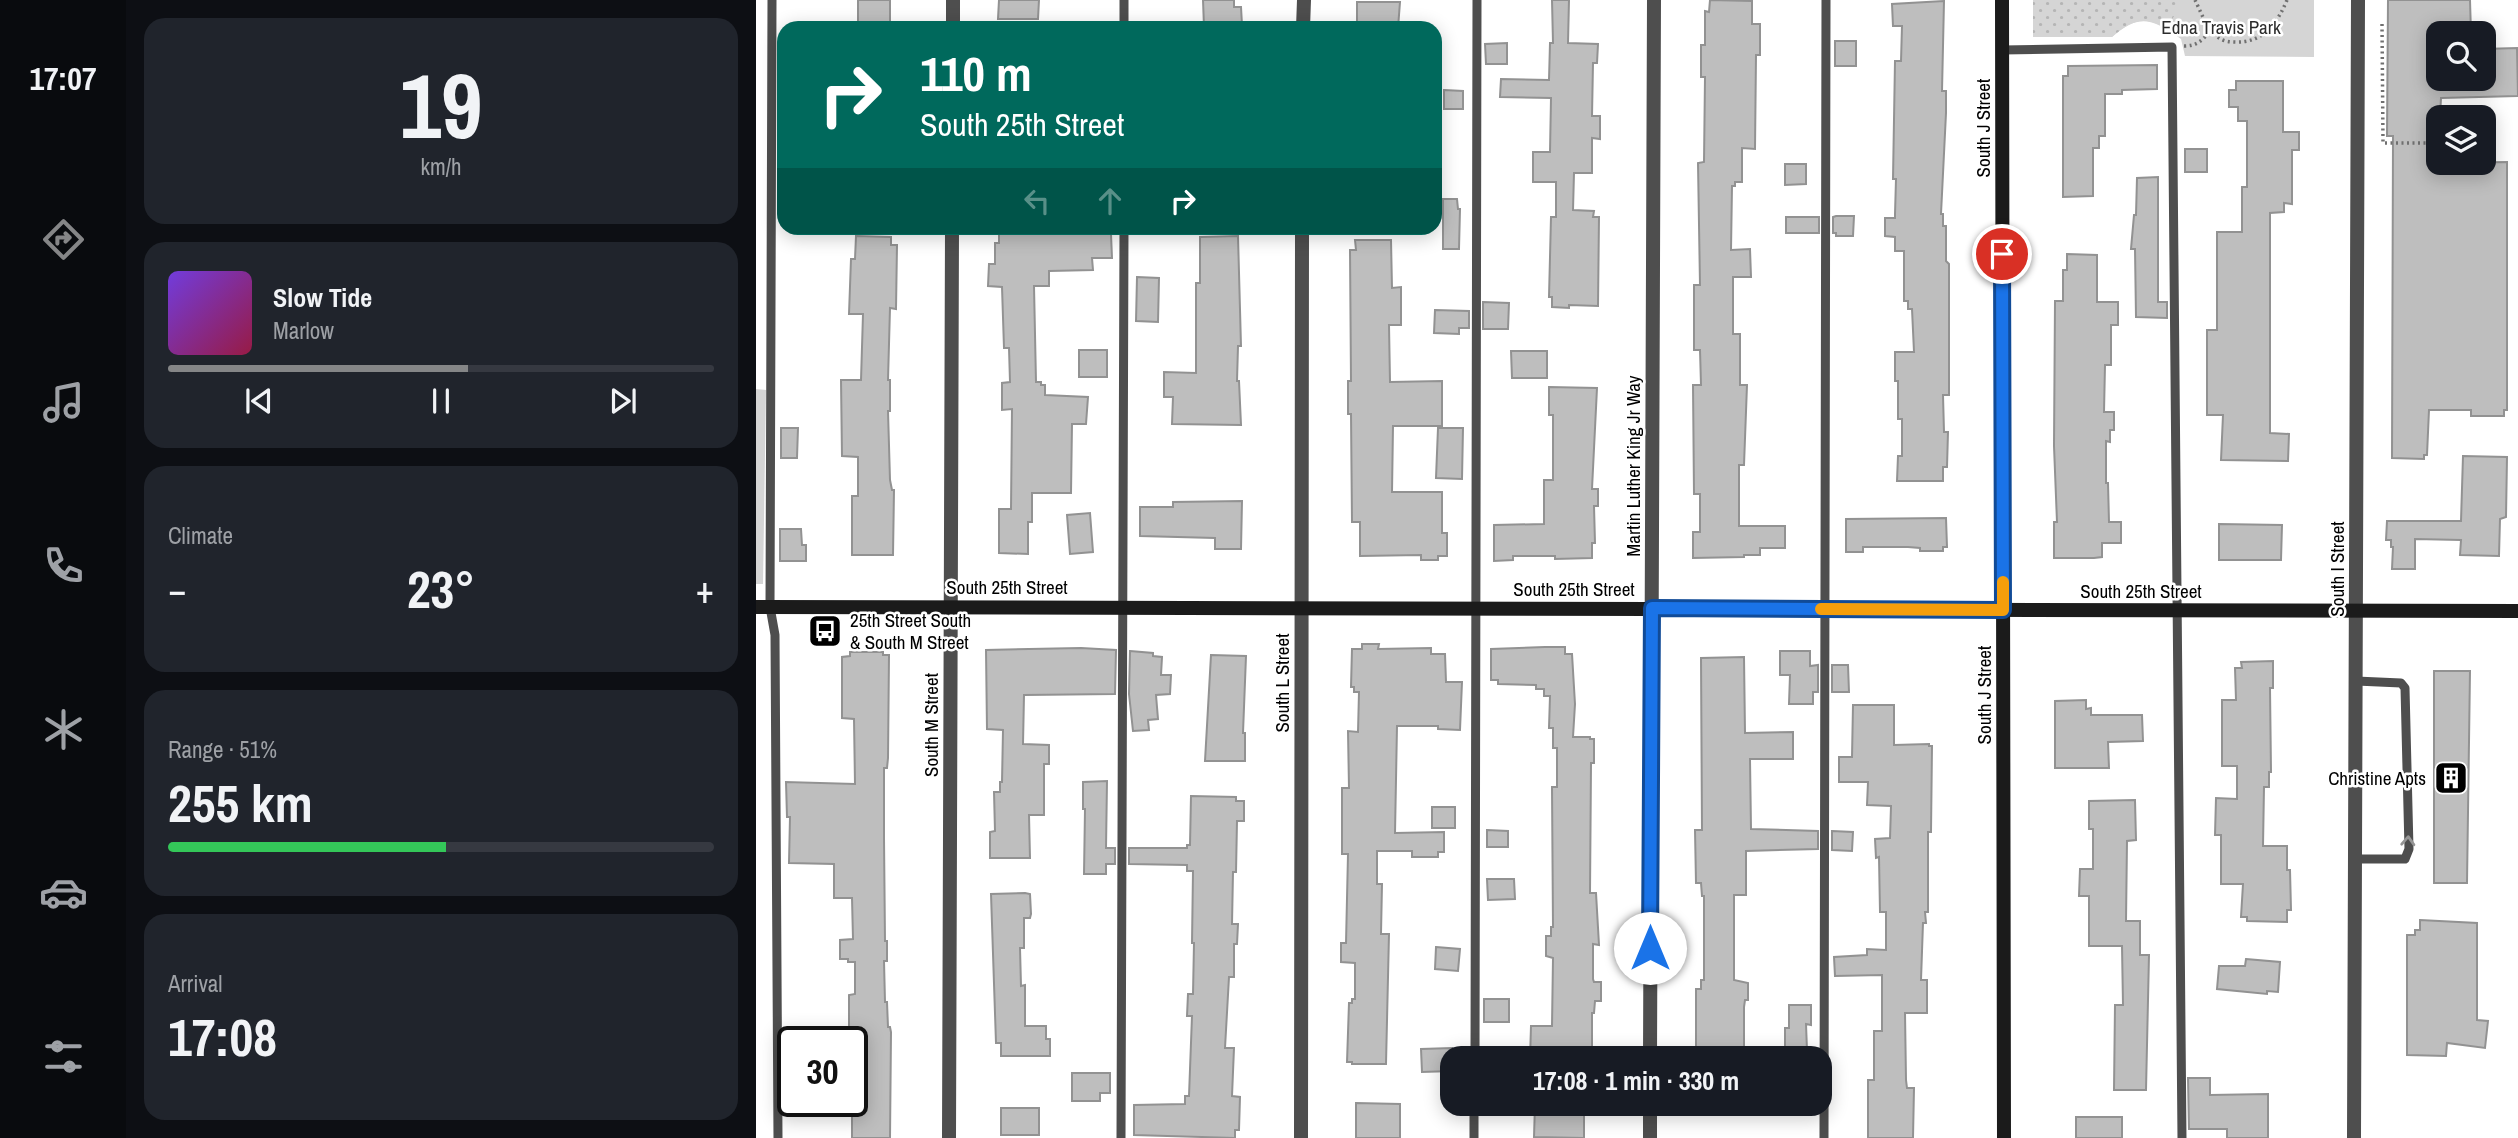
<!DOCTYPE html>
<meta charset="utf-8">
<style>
:root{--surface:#171b24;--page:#20242c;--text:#f1f3f6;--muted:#9ea1a6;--line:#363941;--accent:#858687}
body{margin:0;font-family:"Archivo Narrow",sans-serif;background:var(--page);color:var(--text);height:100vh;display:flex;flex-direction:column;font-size:26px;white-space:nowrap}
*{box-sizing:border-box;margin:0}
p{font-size:23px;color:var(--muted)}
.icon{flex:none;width:38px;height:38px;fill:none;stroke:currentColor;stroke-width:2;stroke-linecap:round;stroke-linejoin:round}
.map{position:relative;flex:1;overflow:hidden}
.panel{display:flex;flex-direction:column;gap:18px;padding:18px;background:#0d0f14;width:630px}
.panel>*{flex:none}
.hud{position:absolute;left:21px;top:21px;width:665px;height:214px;border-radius:21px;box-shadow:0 4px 18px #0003;background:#00695c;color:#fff;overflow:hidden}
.tools{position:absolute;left:1670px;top:21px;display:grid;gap:14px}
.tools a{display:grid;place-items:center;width:70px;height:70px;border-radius:14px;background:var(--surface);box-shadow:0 4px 18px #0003;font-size:35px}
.speed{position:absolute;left:21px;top:1026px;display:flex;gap:14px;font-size:35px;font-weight:700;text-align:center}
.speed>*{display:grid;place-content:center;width:91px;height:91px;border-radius:50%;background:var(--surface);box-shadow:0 4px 18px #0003;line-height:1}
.speed .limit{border:4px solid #111;border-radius:10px;background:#fff;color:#111}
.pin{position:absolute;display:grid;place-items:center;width:60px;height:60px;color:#fff;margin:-30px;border:4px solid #fff;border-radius:50%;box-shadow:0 2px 7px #0007}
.me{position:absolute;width:77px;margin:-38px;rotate:0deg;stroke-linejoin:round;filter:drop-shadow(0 0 5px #0008)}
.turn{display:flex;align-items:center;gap:24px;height:147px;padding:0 28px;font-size:32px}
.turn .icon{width:91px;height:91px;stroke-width:2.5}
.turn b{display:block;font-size:49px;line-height:60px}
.lanes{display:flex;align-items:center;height:66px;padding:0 28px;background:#0003;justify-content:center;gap:35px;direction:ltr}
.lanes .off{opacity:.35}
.big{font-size:52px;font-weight:700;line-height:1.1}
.panel .card{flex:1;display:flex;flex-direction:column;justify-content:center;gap:10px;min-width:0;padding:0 24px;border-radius:21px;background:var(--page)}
.panel .dial{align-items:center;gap:0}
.dial b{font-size:91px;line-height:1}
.song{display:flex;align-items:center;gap:21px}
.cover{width:84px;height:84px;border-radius:10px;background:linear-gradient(135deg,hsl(260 70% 55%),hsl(340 70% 35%))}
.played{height:7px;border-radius:4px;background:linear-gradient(90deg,var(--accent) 55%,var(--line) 55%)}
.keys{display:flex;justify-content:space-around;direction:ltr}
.heat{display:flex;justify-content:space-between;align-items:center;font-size:38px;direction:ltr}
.charge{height:10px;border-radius:5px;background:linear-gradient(90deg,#34c759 51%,var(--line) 0)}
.trip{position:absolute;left:684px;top:1046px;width:392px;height:70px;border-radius:21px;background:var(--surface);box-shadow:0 4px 18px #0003;font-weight:700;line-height:70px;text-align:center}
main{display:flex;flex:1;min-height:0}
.tabs{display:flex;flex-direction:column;width:126px;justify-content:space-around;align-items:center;background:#090b0e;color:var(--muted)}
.tabs .icon{width:49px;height:49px}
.tabs .selected{color:var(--accent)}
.tabs b{font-size:32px;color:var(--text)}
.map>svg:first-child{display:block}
</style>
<main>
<nav class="tabs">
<b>17:07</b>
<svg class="icon selected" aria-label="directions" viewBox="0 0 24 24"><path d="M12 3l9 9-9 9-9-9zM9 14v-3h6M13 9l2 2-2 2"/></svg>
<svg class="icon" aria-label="music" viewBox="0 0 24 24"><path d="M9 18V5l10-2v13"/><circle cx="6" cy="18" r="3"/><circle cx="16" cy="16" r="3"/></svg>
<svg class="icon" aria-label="phone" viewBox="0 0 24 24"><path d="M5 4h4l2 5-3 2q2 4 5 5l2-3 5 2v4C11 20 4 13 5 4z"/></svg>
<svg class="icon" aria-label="climate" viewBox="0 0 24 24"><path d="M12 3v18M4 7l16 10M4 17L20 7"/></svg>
<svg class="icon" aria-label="car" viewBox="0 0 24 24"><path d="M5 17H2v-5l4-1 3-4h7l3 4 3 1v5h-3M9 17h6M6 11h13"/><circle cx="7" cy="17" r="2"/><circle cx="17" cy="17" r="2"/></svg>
<svg class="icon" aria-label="filters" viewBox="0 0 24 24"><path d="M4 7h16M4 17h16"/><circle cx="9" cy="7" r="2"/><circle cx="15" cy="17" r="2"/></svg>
</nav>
<section class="panel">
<div class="card dial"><b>19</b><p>km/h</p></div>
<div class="card">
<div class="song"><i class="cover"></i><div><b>Slow Tide</b><p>Marlow</p></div></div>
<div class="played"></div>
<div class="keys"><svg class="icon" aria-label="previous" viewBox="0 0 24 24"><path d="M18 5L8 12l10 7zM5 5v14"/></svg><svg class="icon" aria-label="pause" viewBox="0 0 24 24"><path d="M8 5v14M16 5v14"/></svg><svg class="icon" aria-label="next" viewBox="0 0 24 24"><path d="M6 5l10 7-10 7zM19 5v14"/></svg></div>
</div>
<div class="card"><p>Climate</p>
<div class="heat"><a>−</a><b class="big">23°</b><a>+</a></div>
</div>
<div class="card"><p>Range · 51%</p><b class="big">255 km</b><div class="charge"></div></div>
<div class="card"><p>Arrival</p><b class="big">17:08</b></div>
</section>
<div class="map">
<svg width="1762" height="1138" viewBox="0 0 1762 1138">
<defs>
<pattern id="garden-dots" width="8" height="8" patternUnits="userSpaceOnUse" patternTransform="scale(1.75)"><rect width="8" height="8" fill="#d5d5d5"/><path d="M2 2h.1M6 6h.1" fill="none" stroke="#b5b5b5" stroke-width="1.8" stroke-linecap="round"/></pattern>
</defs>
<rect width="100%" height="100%" fill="#fff"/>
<g fill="#d5d5d5">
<path d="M1277 0H1558V57L1429 56 1425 39C1397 19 1383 13 1356 37H1277Z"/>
<polygon points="0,389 10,390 7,584 0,584"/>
</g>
<path fill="url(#garden-dots)" d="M1277 0H1418L1423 9 1410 28C1387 15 1375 21 1356 37H1277Z"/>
<g fill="#bebebe" stroke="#929292" stroke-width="2">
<rect x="102" y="0" width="32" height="28"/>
<polygon points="243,0 283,0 282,19 242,19"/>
<polygon points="447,0 478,0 478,7 485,7 486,25 448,27"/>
<polygon points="796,0 813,0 812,43 842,44 841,63 837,63 836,116 844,116 844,139 836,138 836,173 818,173 817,210 838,211 837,217 843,217 842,306 813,305 813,308 796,307 796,297 793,297 795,217 800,217 800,182 777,182 777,152 794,152 795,98 744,97 745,79 793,80 794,43 797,43"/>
<polygon points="954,0 996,1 996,24 1004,24 1004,55 1000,55 999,149 986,148 986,182 979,182 979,186 976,186 975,250 994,249 995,277 977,277 977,334 984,334 984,385 991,385 988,465 983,465 983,526 1029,526 1029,548 1004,548 1004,555 988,555 988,557 937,558 937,532 944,532 944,494 938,494 937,385 945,385 944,350 938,350 938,285 944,285 942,163 948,162 949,77 945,77 945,45 949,45 949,11 953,12"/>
<polygon points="1632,0 1714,0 1715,33 1682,33 1682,79 1727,79 1727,49 1761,48 1762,96 1685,98 1684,117 1682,117 1682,163 1751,162 1751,410 1748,410 1748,416 1715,416 1715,410 1673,410 1671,455 1668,455 1668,459 1636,458 1637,136 1631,136"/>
<polygon points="1188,1 1186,91 1190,91 1190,113 1185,214 1187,214 1187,226 1190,226 1190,261 1193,264 1193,395 1187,395 1188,432 1192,432 1191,467 1187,467 1187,481 1141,481 1142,456 1146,456 1146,419 1142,419 1142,381 1139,381 1139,352 1158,352 1156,309 1152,309 1152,301 1148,301 1148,251 1139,251 1139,237 1129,236 1129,218 1139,218 1139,214 1140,179 1137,179 1139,61 1145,61 1146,26 1137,26 1136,4"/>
<polygon points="601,2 644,2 642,28 601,28"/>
<rect x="1079" y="41" width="21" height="25"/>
<polygon points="751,43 751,64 730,64 729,44"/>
<polygon points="1401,65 1401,89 1366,90 1366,94 1349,94 1349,136 1343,136 1343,148 1337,148 1337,196 1307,197 1307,76 1312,76 1312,66"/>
<polygon points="1480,81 1527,81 1527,132 1543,132 1543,150 1536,150 1536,204 1528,203 1528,212 1514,213 1514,433 1533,434 1532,461 1465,460 1467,415 1451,415 1451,330 1461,330 1461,232 1486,232 1486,187 1491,187 1491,121 1482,121 1482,107 1473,107 1473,90 1480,90"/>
<polygon points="688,90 707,91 707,109 688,109"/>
<rect x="1429" y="149" width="22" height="23"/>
<polygon points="1029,164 1050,164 1050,184 1029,185"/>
<polygon points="1402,177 1402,302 1411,302 1411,318 1380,317 1379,249 1375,249 1378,215 1380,215 1381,178"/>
<polygon points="687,199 701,199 702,209 704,209 703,249 687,249"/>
<polygon points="1080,216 1098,216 1097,236 1080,236 1080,233 1077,233 1077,217"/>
<rect x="1030" y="217" width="33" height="16"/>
<polygon points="300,228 317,228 317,234 355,234 356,258 336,258 337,270 293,271 293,286 278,286 280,382 285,382 285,385 289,385 289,395 332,397 330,424 316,424 315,493 276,493 276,522 272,522 272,554 243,553 243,509 255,509 256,409 246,410 246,383 254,382 253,348 248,348 246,287 232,286 233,264 239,264 239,243 243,243 243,232 300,232"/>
<polygon points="100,236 135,237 135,245 141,245 140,309 134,308 132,380 134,380 134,411 132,411 134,480 136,490 138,490 137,555 96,555 96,496 102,496 102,457 86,456 85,380 105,380 107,314 93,314 95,259 99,259"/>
<polygon points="482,236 485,346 482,346 481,381 483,381 485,425 416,424 417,397 408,397 408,372 440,373 440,283 444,283 444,237"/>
<polygon points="599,240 635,240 636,288 645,287 645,325 633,325 634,382 686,381 686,426 637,426 636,492 686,492 686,533 691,533 691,556 682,556 682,560 665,560 665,555 604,556 604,522 596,522 595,414 592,414 592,381 595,381 594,250 600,250"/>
<polygon points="1311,254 1341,255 1341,302 1362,302 1362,325 1355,325 1355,365 1349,365 1348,412 1358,412 1358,430 1354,430 1354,442 1350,441 1350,483 1352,483 1353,522 1365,522 1365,543 1346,543 1346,557 1338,558 1298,558 1298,522 1301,522 1298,446 1299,301 1307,301 1307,270 1311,270"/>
<polygon points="381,277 403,278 402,322 380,321"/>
<polygon points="727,302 753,303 752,329 727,329"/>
<polygon points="679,310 713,311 713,328 703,328 703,334 678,333"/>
<rect x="323" y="350" width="28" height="27"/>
<polygon points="755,351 791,351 791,378 756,378"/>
<polygon points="793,387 841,388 836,489 842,489 842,506 838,506 839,543 836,543 836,558 799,559 799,556 757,556 757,560 738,561 738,525 788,524 788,480 797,480 797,415 793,415"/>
<polygon points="25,428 42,428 41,458 25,458"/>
<polygon points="682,428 707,428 706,479 680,478"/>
<polygon points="1707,456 1751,457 1750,517 1744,519 1743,556 1704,555 1705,540 1659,539 1659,569 1636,569 1637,547 1635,547 1635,540 1630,540 1631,521 1705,521"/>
<polygon points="486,501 485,549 459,549 459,538 384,536 384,507 417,507 417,502"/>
<polygon points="334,513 337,552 314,554 311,515"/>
<polygon points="1190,518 1191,547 1187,547 1187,551 1164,551 1164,548 1152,547 1107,547 1107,552 1090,552 1090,519"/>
<polygon points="1463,524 1526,525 1525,560 1463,560"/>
<polygon points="24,529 45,529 46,545 50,545 50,561 24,561"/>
<polygon points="606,644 623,644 622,649 675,648 675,654 689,654 690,682 706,682 704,730 682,729 682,726 641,726 639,833 688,832 688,852 682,852 682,857 656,857 656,851 621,851 621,884 626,884 625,934 633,934 630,1064 596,1064 596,1062 591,1062 593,1003 596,1003 596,999 599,999 599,963 585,962 585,943 590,943 592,854 586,854 586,788 593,788 592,731 602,732 603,692 598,692 598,687 595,687 596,649 606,649"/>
<polygon points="789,647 809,647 809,654 816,654 819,704 817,737 834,737 834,739 838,739 838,763 835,763 834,893 840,893 843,945 837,944 837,979 838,982 845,982 845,1001 839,1001 838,1013 836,1013 836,1055 823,1054 823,1059 774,1059 775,1026 796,1026 797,958 790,956 790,936 795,936 795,927 797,927 796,787 801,787 801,748 797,748 797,728 793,728 794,696 788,696 788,689 780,689 780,685 742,684 742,680 735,680 735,649"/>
<polygon points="325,648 360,650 359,694 268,695 267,744 293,745 293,764 288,764 288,815 273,815 274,858 234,858 234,832 239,831 238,792 244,792 244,782 246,782 247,730 231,729 230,650"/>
<polygon points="374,651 397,653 397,656 406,657 405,675 415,675 414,694 400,695 402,719 392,720 393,730 377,731 373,694"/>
<polygon points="1024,651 1054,651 1054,666 1062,665 1062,692 1057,692 1057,704 1033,704 1034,675 1024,675"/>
<polygon points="94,652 127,652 127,655 133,655 132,758 131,768 128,768 128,838 129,941 131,941 131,961 128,961 129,1002 131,1002 132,1027 134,1027 135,1032 134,1138 96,1138 96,1041 93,1041 93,995 99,994 99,962 92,962 92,959 84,959 84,940 97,939 96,898 78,898 78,864 33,863 34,817 31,817 30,782 99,784 98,719 86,718 86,657 94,656"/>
<polygon points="455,655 490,656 487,733 489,733 489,761 449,761"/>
<polygon points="988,657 989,733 1037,732 1037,759 994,759 995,829 1062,831 1062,849 990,851 990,895 978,895 978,980 992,983 992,1000 989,1000 988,1007 988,1056 944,1056 944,1047 940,1047 940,989 945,989 945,980 948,980 948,896 946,896 945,883 940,883 939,830 946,830 945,658"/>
<polygon points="1517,661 1517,688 1514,688 1515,772 1513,772 1513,787 1508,787 1507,846 1531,846 1531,870 1534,870 1535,910 1531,910 1531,922 1491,921 1491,917 1485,917 1487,884 1465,884 1465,835 1459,835 1460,798 1481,799 1481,766 1466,766 1466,700 1480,700 1479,668 1486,668 1485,662"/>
<polygon points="1076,665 1092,665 1093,692 1076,692"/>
<polygon points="1678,671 1714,671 1711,883 1678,883"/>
<polygon points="1330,700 1330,709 1335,708 1335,715 1386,715 1387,741 1352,742 1353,768 1299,768 1299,701"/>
<polygon points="1097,705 1138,705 1138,745 1173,744 1173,746 1176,746 1175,832 1172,832 1172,912 1169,912 1170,923 1167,923 1165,980 1171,980 1171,1013 1149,1013 1150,1080 1151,1088 1158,1088 1157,1138 1112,1138 1112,1080 1118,1080 1118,1031 1126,1031 1126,975 1079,976 1078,957 1111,955 1111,949 1130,950 1130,912 1124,912 1123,857 1120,858 1119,839 1134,838 1135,806 1111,805 1112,782 1083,782 1083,757 1096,757"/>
<polygon points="351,781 350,848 359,848 359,864 350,864 350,874 328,874 329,809 327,809 327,782"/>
<polygon points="435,796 480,797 480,801 488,801 488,821 481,821 480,872 477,872 476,924 482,924 481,944 478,944 478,977 473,977 469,1048 478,1048 476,1096 484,1097 483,1130 479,1130 479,1138 378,1135 378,1105 429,1104 429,1096 433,1096 436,1016 431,1016 432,994 437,994 438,943 436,943 437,871 431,871 431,865 373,864 373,848 431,848 431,845 434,845"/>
<polygon points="1379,800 1380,840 1371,841 1370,921 1384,921 1384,955 1393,955 1390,1090 1358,1090 1359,1005 1367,1005 1366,946 1333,946 1333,896 1323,896 1324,869 1337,869 1337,829 1333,829 1333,801"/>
<rect x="676" y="807" width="23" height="21"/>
<polygon points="731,830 752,831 752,847 731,847"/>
<polygon points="1076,831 1097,832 1096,851 1076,850"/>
<polygon points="731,879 758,879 759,899 732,900"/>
<polygon points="269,893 274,894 275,914 274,918 268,918 268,948 264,948 265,986 269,985 269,1026 290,1026 290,1039 294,1039 294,1056 245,1056 245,1043 240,1043 235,894"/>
<polygon points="1664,920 1721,923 1721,1020 1732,1021 1729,1048 1691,1043 1690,1056 1651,1055 1651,935 1659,935 1659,930 1664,930"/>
<polygon points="680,947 704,949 702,971 679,969"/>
<polygon points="1490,959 1524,962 1522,992 1511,991 1511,994 1461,989 1463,966 1489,966"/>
<rect x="728" y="999" width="25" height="23"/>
<polygon points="1033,1005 1055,1005 1055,1025 1050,1024 1051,1050 1029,1050 1029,1028 1033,1028"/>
<polygon points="696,1048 696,1071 666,1072 665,1049"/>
<polygon points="316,1073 354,1073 354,1093 344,1093 344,1101 316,1101"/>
<polygon points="1432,1078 1454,1078 1454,1095 1512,1094 1512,1138 1471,1138 1471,1129 1433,1129"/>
<polygon points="600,1103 644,1104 644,1138 600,1138"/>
<polygon points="779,1104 828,1104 828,1138 778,1137"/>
<rect x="245" y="1108" width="38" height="27"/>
<rect x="1320" y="1117" width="46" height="21"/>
</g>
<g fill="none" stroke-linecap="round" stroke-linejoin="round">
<g stroke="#707070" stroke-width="3.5" stroke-dasharray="2 3.5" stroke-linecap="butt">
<path d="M1439 0C1445 12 1451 30 1463 38 1467 41 1473 42 1479 42 1507 43 1521 24 1531 0"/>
<polyline points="1626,24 1627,143 1682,143"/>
<path d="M1428 46C1441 46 1447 40 1455 30"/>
</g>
<g stroke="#4e4e4e" stroke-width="9">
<polyline points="16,0 14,607 19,635 22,1138"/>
<polyline points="368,28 368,0"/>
<polyline points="1246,50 1416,47 1426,1138"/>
<polyline points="1599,859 1649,859 1653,849 1649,688 1645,683 1600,681"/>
<polyline points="719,1059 721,0"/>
<polyline points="365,1138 368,228"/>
<polyline points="718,1138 718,1104"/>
<polyline points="1068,1138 1070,0"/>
</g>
<g stroke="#4e4e4e" stroke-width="14">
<polyline points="197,28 197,0"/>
<polyline points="547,28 548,0"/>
<polyline points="894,1059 898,0"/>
<polyline points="193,1138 196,228"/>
<polyline points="545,1138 546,228"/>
<polyline points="894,1138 894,1104"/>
<polyline points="1598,1138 1602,0"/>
</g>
<g stroke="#1b1b1b" stroke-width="14">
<polyline points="1246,0 1248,1138"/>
<polyline points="0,607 1762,611"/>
</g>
</g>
<defs><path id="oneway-chevron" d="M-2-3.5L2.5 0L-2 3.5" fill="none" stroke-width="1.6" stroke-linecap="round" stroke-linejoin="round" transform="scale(1.75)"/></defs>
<use stroke="#959595" href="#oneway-chevron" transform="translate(1652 841) rotate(-87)"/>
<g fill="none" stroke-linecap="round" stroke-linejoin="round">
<defs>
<polyline id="route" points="894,948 896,608 1247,610 1246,254"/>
</defs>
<use href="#route" stroke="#114b97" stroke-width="18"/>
<use href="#route" stroke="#1a73e8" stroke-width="12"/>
<polyline stroke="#f59e0b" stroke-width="12" points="1065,609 1247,610 1247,582"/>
</g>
<defs>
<symbol id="bus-square" viewBox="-11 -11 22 22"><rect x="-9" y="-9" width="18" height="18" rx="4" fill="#000" stroke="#fff"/><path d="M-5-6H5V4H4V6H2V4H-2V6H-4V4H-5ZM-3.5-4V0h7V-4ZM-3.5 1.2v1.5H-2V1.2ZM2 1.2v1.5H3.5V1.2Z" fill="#fff"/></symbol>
<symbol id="building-square" viewBox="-11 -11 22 22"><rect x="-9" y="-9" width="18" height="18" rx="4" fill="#000" stroke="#fff"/><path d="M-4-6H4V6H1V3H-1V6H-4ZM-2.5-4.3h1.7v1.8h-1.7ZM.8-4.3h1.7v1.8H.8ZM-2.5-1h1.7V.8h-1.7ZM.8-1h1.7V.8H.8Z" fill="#fff"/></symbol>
</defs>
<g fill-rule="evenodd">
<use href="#bus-square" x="50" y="612" width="38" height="38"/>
<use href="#building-square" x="1676" y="759" width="38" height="38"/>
</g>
<g text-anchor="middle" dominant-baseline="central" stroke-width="5" stroke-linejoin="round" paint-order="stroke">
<g font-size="19" fill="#2c2c2c" stroke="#fff">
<text x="1465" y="27">Edna Travis Park</text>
</g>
<g font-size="19" fill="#000" stroke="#fff">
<text transform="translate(1227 128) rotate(-90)">South J Street</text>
<text transform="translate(877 466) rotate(-90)">Martin Luther King Jr Way</text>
<text transform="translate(1581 569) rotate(-90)">South I Street</text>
<text x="251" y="587">South 25th Street</text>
<text x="818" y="589">South 25th Street</text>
<text x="1385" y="591">South 25th Street</text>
<text transform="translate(526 683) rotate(-90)">South L Street</text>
<text transform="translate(1228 695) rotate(-90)">South J Street</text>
<text transform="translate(175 725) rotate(-90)">South M Street</text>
</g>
<g font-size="19" fill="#000" stroke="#fff" text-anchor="start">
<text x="94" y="620">25th Street South<tspan x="94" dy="22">&amp; South M Street</tspan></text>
<text x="1670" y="778" text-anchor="end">Christine Apts</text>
</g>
</g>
</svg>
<div class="tools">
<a><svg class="icon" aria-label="search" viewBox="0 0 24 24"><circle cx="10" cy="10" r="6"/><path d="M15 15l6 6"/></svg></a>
<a><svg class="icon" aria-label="layers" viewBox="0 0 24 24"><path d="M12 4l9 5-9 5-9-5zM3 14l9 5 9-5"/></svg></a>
</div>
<div class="speed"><div class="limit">30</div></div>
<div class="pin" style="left:1246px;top:254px;background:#d93025"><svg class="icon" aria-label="arrive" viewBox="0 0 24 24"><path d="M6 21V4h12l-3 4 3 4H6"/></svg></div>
<svg class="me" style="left:894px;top:948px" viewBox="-20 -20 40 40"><circle r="19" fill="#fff"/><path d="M0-13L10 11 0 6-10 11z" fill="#1a73e8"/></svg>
<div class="trip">17:08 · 1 min · 330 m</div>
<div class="hud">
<div class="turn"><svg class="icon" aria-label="right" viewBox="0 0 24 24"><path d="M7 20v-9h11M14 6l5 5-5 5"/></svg><div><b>110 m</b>South 25th Street</div></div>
<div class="lanes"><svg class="icon off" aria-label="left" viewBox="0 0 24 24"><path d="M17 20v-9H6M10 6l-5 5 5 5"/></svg><svg class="icon off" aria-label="ahead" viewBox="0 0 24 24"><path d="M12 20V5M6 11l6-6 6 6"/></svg><svg class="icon" aria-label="right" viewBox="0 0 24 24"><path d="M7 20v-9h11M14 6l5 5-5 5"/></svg></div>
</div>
</div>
</main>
